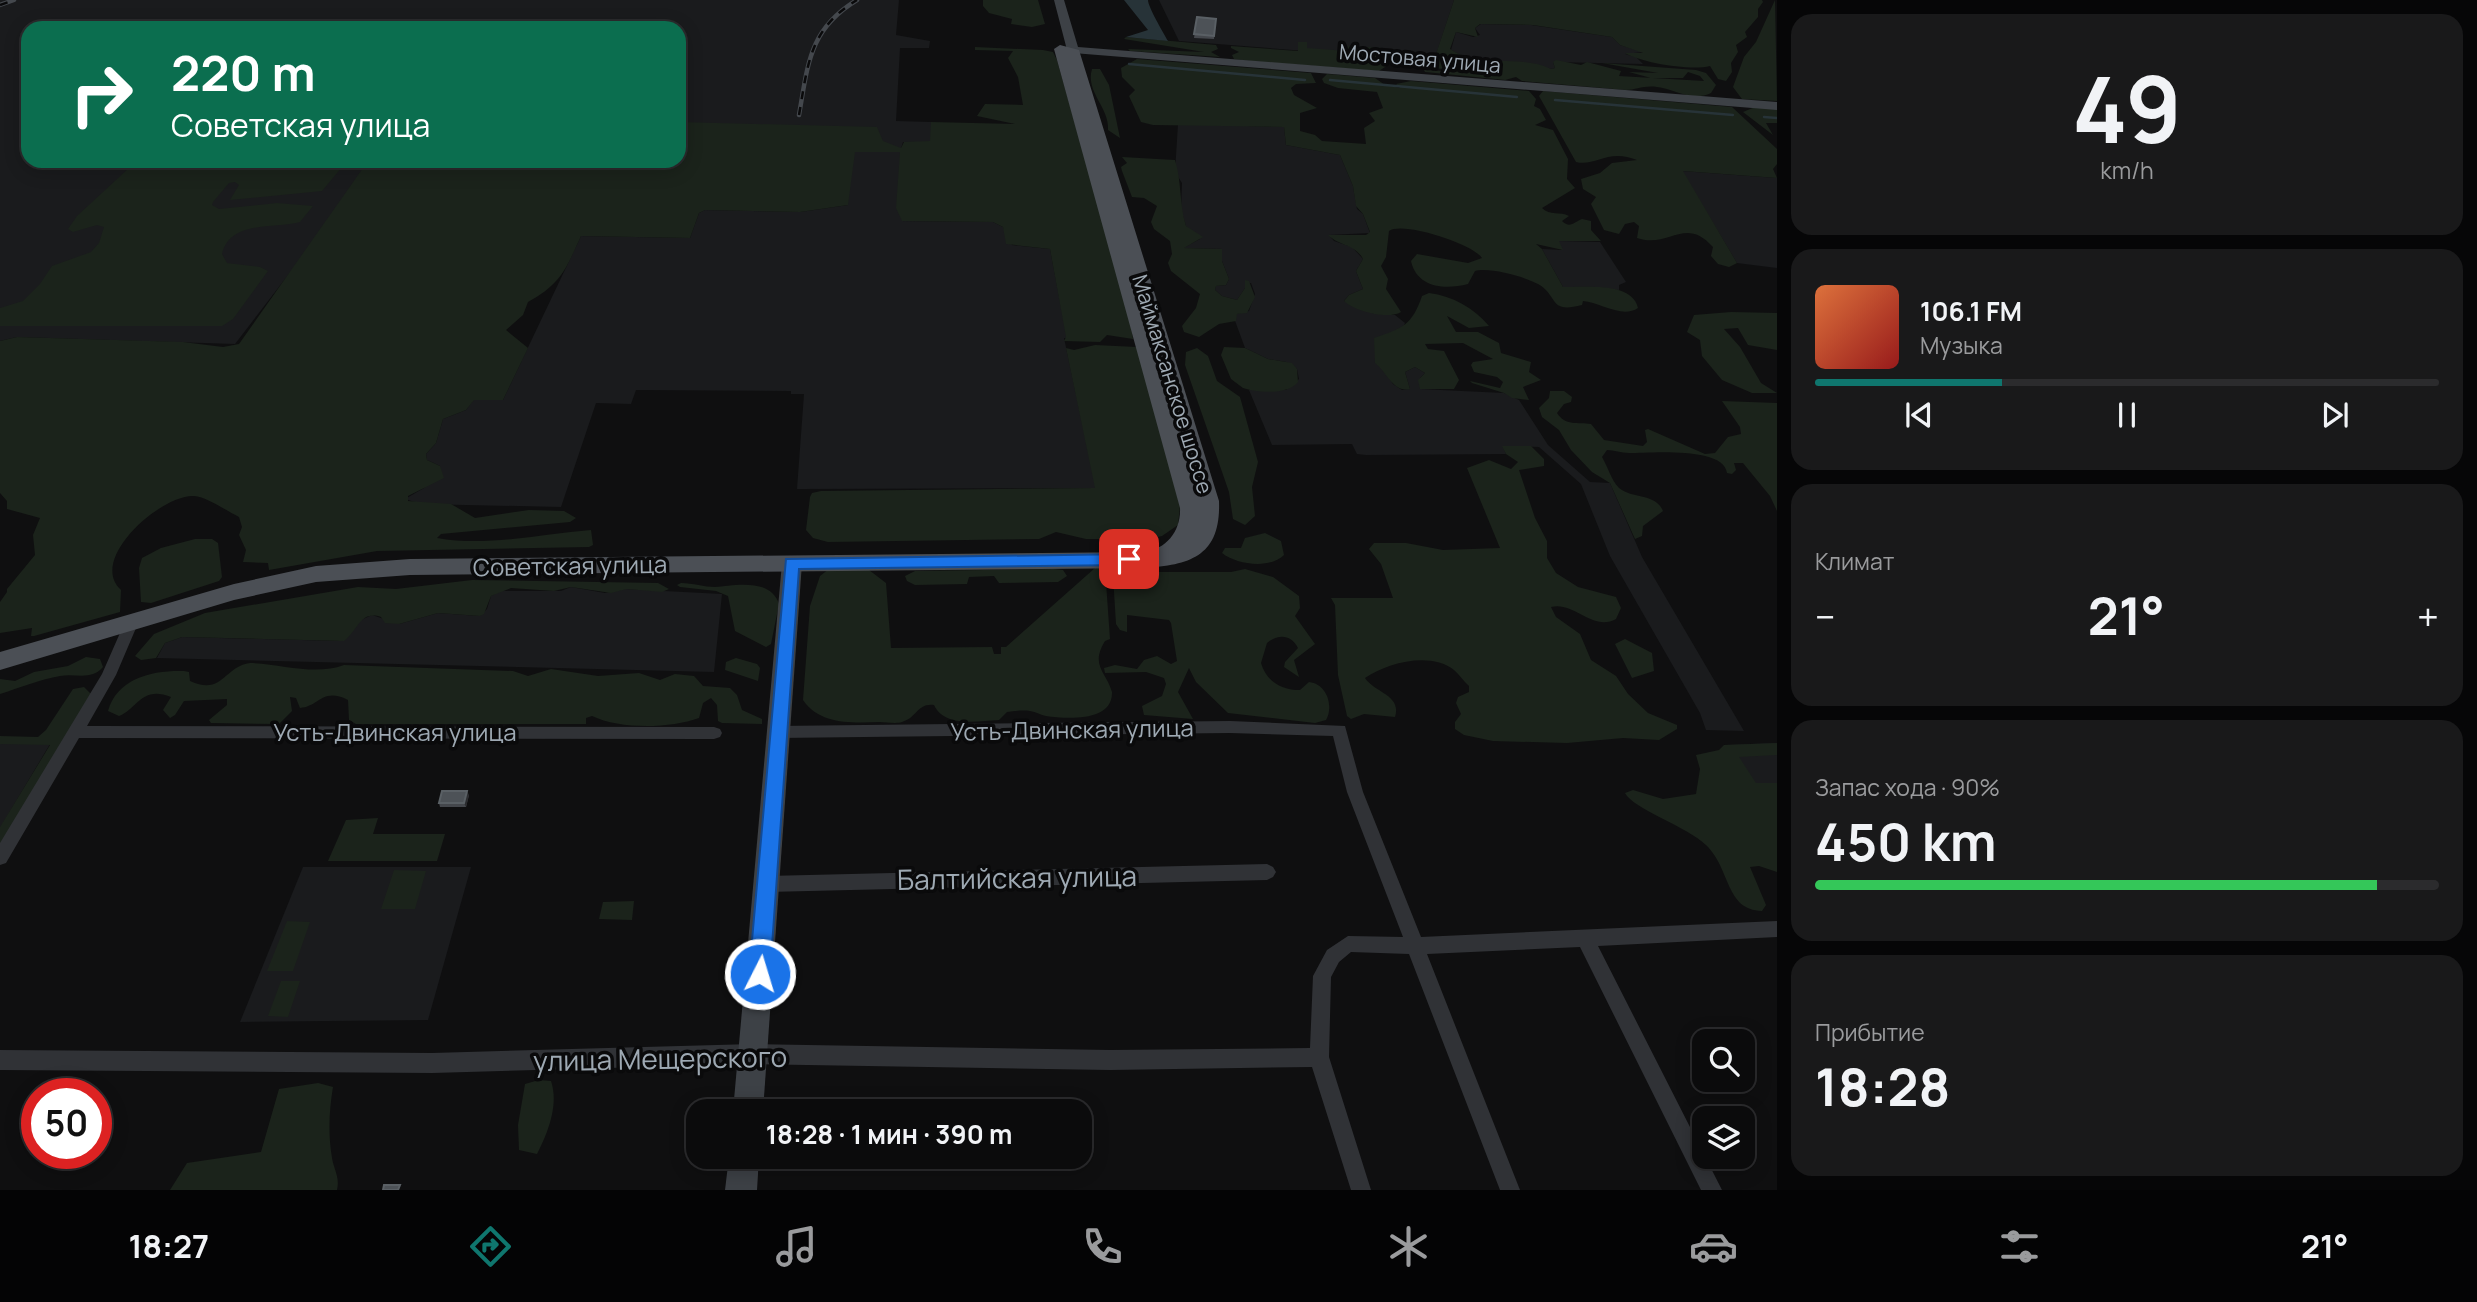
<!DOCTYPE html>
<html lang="ru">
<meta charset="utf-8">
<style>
:root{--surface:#0b0b0c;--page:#19191a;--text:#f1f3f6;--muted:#9a9b9d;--line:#2b2b2d;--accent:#0f766e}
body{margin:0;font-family:Manrope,sans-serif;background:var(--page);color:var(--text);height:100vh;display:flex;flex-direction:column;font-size:26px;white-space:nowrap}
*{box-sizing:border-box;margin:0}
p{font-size:23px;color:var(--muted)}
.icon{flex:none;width:38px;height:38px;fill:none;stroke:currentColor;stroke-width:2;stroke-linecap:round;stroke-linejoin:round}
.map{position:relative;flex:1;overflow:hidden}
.panel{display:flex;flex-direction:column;gap:14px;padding:14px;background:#060607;width:700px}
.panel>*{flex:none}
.banner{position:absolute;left:21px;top:21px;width:665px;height:147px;border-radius:21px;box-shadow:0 4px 18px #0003,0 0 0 2px var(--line);background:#0b6e4f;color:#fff;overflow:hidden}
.buttons{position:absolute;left:1692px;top:1029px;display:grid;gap:14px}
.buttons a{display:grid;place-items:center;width:63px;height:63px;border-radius:14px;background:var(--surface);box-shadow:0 4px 18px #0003,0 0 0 2px var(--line);font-size:35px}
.speed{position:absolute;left:21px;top:1078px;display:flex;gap:14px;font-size:35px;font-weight:700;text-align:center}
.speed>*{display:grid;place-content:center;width:91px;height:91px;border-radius:50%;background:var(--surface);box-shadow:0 4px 18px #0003,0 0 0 2px var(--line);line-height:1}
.speed .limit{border:10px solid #d22;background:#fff;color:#111}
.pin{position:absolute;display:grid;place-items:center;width:60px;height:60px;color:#fff;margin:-30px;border-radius:14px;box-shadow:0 4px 10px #0006}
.me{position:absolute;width:77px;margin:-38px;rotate:5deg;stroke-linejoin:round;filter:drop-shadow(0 0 5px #0008)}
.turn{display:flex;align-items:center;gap:24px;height:147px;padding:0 35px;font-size:32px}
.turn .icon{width:91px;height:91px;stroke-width:2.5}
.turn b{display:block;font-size:49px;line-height:60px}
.big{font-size:52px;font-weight:700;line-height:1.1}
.panel .widget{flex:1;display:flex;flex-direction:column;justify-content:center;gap:10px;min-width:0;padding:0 24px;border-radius:21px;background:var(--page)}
.panel .dial{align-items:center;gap:0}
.dial b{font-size:91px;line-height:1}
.song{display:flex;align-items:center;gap:21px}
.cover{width:84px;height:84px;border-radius:10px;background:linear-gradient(135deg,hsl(20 70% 55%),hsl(0 70% 35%))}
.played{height:7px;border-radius:4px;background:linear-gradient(90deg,var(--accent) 30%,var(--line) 30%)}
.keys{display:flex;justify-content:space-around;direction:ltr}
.heat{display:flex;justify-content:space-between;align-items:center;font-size:38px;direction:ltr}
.charge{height:10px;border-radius:5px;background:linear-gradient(90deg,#34c759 90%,var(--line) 0)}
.trip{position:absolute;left:686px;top:1099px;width:406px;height:70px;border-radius:21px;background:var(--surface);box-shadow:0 4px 18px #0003,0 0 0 2px var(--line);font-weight:700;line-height:70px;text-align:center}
.tabs{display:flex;height:112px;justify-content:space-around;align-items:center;background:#040405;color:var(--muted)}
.tabs .icon{width:49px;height:49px}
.tabs .on{color:var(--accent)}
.tabs b{font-size:32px;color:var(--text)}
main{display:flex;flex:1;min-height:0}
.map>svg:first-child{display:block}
</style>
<main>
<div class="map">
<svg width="1777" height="1190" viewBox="0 0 1777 1190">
<rect width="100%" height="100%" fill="#0f0f10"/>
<g fill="#1a1b1d">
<polygon points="0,0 899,0 896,35 930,41 929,48 900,48 896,121 931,122 932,138 930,142 903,142 900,152 903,221 993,222 1003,227 1012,245 1050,249 1067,338 1064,338 1096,488 797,489 804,394 791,394 791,391 636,390 631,404 596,403 561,507 421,504 405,499 424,488 440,466 427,460 426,454 436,443 443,419 466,410 474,399 503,400 581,236 690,238 699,213 705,210 800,212 848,205 679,150 679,28 28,28 28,161 376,161 235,344 17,337 0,341"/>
<polygon points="1159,0 1454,0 1434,61 1179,41"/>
<polygon points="1481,24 1531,25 1612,37 1620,45 1643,52 1625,54 1636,57 1643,64 1553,62 1555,68 1551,69 1521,63 1468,59 1451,50 1456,32 1473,37 1480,35 1475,28"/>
<polygon points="1178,124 1284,127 1286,145 1340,155 1353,186 1357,209 1363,214 1370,233 1329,235 1334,241 1352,247 1363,259 1356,271 1363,289 1349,295 1344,301 1372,313 1395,315 1405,323 1383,369 1393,384 1402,390 1410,389 1405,372 1415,367 1425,373 1420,378 1420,389 1504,393 1519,400 1548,445 1590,482 1610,483 1642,557 1744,731 1706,730 1700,713 1610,556 1581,484 1539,447 1503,446 1506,454 1366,455 1357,454 1352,444 1272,445 1249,390 1286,390 1299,379 1297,369 1286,362 1268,359 1245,348 1234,318 1237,314 1249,311 1255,294 1251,283 1245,283 1245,288 1237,300 1222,296 1215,290 1216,286 1226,285 1229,279 1222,261 1222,249 1183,248 1200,239 1186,226 1181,210 1182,183 1175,172"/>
<polygon points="1682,171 1777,178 1777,268 1737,263"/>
<polygon points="1558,241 1600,242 1626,282 1619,285 1619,290 1563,287 1542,249 1562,250"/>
<polygon points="571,587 605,593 626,589 722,594 714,672 157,658 165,643 182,637 339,641 361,620 372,615 399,624 438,613 480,616 487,609 491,596 500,591 561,591"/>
<polygon points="1777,743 1777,822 1724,745"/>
<polygon points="0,744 50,744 0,828"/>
<polygon points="303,867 471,867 428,1020 240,1022"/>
</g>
<g fill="#1b231b">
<polygon points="983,0 1038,0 1045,24 1032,27 1011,24 1012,19 989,13 983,6"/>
<path d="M1454 0H1762L1763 2 1758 9V17L1745 32 1747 37 1736 45 1738 52 1731 63 1732 72 1726 81 1718 79 1710 66C1691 71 1642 63 1625 53H1643L1620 45 1612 37 1533 25 1480 24 1475 28 1478 37 1456 32 1450 49C1480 69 1520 54 1551 69L1555 68 1553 62 1556 60 1581 65 1587 62 1621 71 1619 76 1704 81 1700 76 1688 72 1683 78H1651L1629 72 1658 73 1602 63 1696 70 1706 73 1716 85 1711 93C1693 102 1674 89 1657 87 1644 85 1636 90 1626 90L1522 81 1516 77 1505 80 1425 72 1424 70 1486 73 1433 68 1424 61 1434 60Z"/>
<polygon points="1775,0 1777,101 1742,99 1733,87 1744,57 1756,42"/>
<polygon points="1126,37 1216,45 1218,49 1211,52 1220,57 1130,51 1128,49 1204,52 1124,39"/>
<polygon points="1298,42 1307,42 1307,48 1347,51 1348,46 1383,48 1391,63 1379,71 1250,61 1234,59 1232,55 1239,52 1231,48 1231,46 1298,51"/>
<path d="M975 47 1043 50 1053 52 1057 60 1129 314 1133 339 1107 335 1100 342 1064 341 1066 337 1050 249 1006 244 1003 227 993 222 902 221 896 208 900 152H855L848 205 800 212 705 210 699 213 690 238 581 236C566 269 561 284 528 302L523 315 506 330 528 348 503 400H474L466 410 443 419 436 443 426 454 427 460 440 466 444 478 408 496V501L451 504 475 518 529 510 564 511 576 518 570 522 441 534 437 538C487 547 541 534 591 530L593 545 589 547 377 551 269 570 268 563 243 562 246 550 239 535 242 527 239 517C227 511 207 497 194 496 162 494 87 559 121 590L120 612 34 636H31L32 628 0 633V602L7 592V589L35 555 33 535 40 518 7 509V501L0 493V341L17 337 183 342 223 347 239 344 368 161H679V122L877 127 883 141 901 148 904 142 930 141 931 122 1015 124 977 116 985 104 1023 105 1018 77 1008 58 1013 51 975 50Z"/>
<path d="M1137 59 1311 73 1316 83 1296 84 1291 88 1294 95 1317 108 1300 113V131L1315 135 1322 141 1366 144 1364 128 1375 121 1369 113 1383 108 1377 92 1338 88 1324 83 1322 79 1327 74 1375 78 1385 85 1400 88 1396 84 1411 81 1529 91 1536 99 1534 106 1540 109 1546 120 1535 125 1553 130 1568 159 1567 179 1575 188 1542 208C1550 216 1560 211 1569 216L1562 221C1570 229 1574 222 1582 219L1591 221V230L1601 241H1559L1563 250 1536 244 1542 249 1563 287C1584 288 1632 281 1638 308 1622 319 1600 302 1583 301L1582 305C1548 314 1559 296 1538 284 1525 277 1490 267 1475 271L1468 284C1445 290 1417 288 1411 261L1417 254 1468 263 1482 258C1473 244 1403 221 1389 231L1386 257 1381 266 1388 279 1386 289 1401 312C1388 320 1354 311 1344 301L1349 295 1363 289 1356 271 1363 259C1355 244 1339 246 1328 235H1366L1370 232 1363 214 1356 206 1353 186 1340 155 1286 145 1284 127 1153 125 1141 122 1129 96 1135 90 1122 77 1121 68Z"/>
<path d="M1092 69H1100L1109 85 1120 138 1108 130C1110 108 1085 92 1092 69Z"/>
<path d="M1543 91 1732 107 1777 149V164L1773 169 1777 178 1683 171 1737 263 1729 267 1718 264 1711 256 1713 247C1685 215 1669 249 1637 238L1639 226 1634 222 1625 224 1619 234 1604 230 1591 204 1596 197 1583 189 1581 179 1600 173 1612 163 1637 160C1608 148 1595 167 1576 162L1539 96Z"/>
<polygon points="1755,107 1777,109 1777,123 1766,123 1773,135 1743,112"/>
<path d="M1122 157 1175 160C1182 182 1179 204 1186 226L1203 237 1184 248 1222 249V261L1229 279 1226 285 1216 286 1215 290 1222 296 1237 300 1245 288V280L1249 281 1255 297 1247 313 1237 314 1236 321 1219 324 1199 337 1184 332 1182 326 1196 308 1200 294 1171 271 1168 263 1172 254 1170 241 1154 229 1151 222 1157 206 1144 198 1132 197 1122 171 1121 167 1127 163Z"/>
<path d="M128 161H347L322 191 230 200 239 185 235 182 229 183 213 202 212 205 219 209 277 203 313 206 300 222C274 229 230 220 222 254L227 263 260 267 268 271 233 319 222 326H0V308L23 301 40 284 52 266 91 252 99 243 104 227 97 225 73 232 68 229 77 216 129 168 131 164Z"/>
<path d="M1429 293C1453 296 1474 308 1489 326L1469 328 1447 316 1456 332H1478L1499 343 1501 353 1531 362 1529 372 1541 380 1523 387 1529 400 1512 398 1504 393 1472 383 1470 381 1500 388 1503 382 1497 377 1474 372 1471 365 1473 362 1493 359 1463 343 1425 344 1428 349 1444 351 1459 380 1454 389H1420L1418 380 1425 373 1415 367 1405 372 1410 389C1393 393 1387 372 1375 363L1374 338C1403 328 1412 325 1422 296Z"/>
<polygon points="1731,312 1777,313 1777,350 1748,345 1738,328 1724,329 1740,347 1761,383 1777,393 1752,393 1722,380 1702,356 1700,340 1687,332 1694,315"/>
<polygon points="1095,345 1137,347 1180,506 1178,525 1162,536 1149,539 1086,539 1056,532 1039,539 828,542 813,538 806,530 810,497 812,493 821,491 1095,488 1066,348 1074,350"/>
<path d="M1224 347 1245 348 1268 359 1292 363 1297 369 1298 382C1288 395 1258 393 1243 388L1231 379 1221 355Z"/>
<polygon points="1197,348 1208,356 1217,381 1240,397 1258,462 1252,487 1255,516 1245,525 1233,519 1229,492 1185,365 1186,352"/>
<path d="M1550 391H1564L1572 397 1571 402 1564 404 1557 413C1565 426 1578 422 1591 424L1604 440 1643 446 1647 442 1645 430 1648 429 1705 454 1715 453 1728 437 1741 434 1740 427 1722 401 1777 403V511L1770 496 1743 463H1734L1736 470 1732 474 1727 473C1724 446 1649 453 1629 453 1621 453 1614 450 1607 450L1602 457C1608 467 1611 480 1619 488 1632 499 1656 493 1663 511L1643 526 1642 536 1635 539 1610 483 1592 472 1571 450 1559 430 1542 417 1539 408 1549 398Z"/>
<path d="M1502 446H1531L1544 459V466L1519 470 1535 518 1547 541V558L1556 573 1578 587 1616 597 1621 608 1616 619C1593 632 1574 601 1551 607L1556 617 1580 634 1591 660 1616 676 1628 694 1648 713 1677 725V729L1659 740 1623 738 1567 743 1493 741 1464 735 1455 729V722L1461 714 1456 703 1458 697 1469 692V686C1463 681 1460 675 1454 670 1430 651 1387 663 1365 678 1375 693 1402 695 1395 717L1364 714 1351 719 1347 716 1338 675 1335 605 1331 598H1393L1381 564 1369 549 1374 543H1406L1443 550 1500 548 1467 468 1489 460 1511 469 1518 462 1506 454Z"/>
<path d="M1265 533 1281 541 1284 555C1270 569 1237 565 1222 553L1225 548H1241L1245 538Z"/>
<polygon points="195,539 212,539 218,543 222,577 219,581 151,603 141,602 139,568 142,558 161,548"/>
<path d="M1095 568H1105L1110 639 1105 641C1090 666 1106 671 1112 692 1113 722 1067 719 1046 716 1041 715 1036 712 1030 711 1023 710 1015 711 1007 712L999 720C978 721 945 728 934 705 917 703 917 718 902 722 896 724 886 722 880 722 852 723 820 725 803 700L810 606 820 576 829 569 869 570 886 583 891 648 992 647 994 654H1001V647H1006Z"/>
<polygon points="1054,569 1063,570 1067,576 1058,582 999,583 994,576 969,577 967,584 915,585 907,581 905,576 915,571"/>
<path d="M1245 569 1273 577 1299 596 1300 608 1295 616 1315 644 1294 660 1299 677 1284 667 1285 662 1298 648C1291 634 1278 634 1267 643L1261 663C1266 681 1281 690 1300 690L1309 682C1327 684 1334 706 1326 720L1315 723 1228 713 1196 682 1189 668 1178 692 1193 719 1144 715 1142 706 1162 696 1166 684 1164 678 1146 672 1105 673 1104 668 1115 665 1137 669 1144 660 1157 656 1171 664 1177 661 1171 623 1169 620 1127 615V632L1120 630 1116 624 1113 576 1123 572H1231Z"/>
<path d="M472 580 658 583 669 589 662 592 627 589 611 593 571 587 554 591 511 588 491 596 484 614 480 616 438 613 399 624 385 623 381 617C360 610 358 631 344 641L182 637 165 643 156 658 141 660 135 656 154 634 205 613 358 587 396 589Z"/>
<path d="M681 583C693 583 704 587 715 587 735 585 771 578 779 604L771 644 766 647 735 631 728 596 716 591 680 587 677 585Z"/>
<polygon points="1625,639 1652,653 1654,671 1632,678 1615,644"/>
<path d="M86 657 100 659 103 667C91 681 76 673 60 676 41 679 19 688 0 694V679L15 681 34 672 68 666Z"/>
<polygon points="736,658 757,664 760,668 758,681 725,670 726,662"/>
<path d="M250 663C282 664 315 676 344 665L513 671 528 676 551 669 598 676 639 673 660 680 675 674 694 676 703 686 730 688 737 695 742 710 762 719V724L722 723 718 721 717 705 711 698 703 703 699 718C669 729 619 729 592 716L586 718V724H356L349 720 348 700C322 687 319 707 300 708L296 698 290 697 292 711 279 724 211 723 209 720 227 705V699L184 701 175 715 170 718 163 710 171 697C142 685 137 709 119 716L108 711C117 678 153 670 184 671L189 672 190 681C223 696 223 667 250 663Z"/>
<polygon points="84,687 92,695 0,864 0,827 50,745 0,744 0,736 38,737 46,730 73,689"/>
<path d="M1777 743V755L1739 757 1756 783H1777V872L1759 866 1750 867 1766 905 1762 911C1725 910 1731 869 1706 845 1688 827 1633 809 1625 793L1633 790 1663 799 1696 794 1700 769 1696 755 1719 750 1724 745Z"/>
<polygon points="378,818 373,834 445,834 437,861 328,861 346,820"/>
<polygon points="394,870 426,871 415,909 381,909"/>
<polygon points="634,901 632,920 599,919 603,902"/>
<polygon points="287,921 310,922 293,971 267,971"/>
<polygon points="281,981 300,981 288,1017 268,1016"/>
<path d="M539 1080 551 1081C559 1105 548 1132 537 1154L519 1150 518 1125 525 1084Z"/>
<path d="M318 1083 333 1087C329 1111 328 1134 332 1158 334 1170 340 1177 337 1190H170L187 1163 261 1152 279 1089Z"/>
</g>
<path fill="#273338" d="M1124 0H1148C1148 7 1163 32 1168 41L1126 37 1148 30Z"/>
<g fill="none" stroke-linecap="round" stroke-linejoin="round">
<g stroke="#273338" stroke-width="2.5">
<polyline points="1129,64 1305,80"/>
<polyline points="1330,80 1517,97"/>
<polyline points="1555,100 1733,115"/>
<polyline points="1764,117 1777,118"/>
</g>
<g fill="#303236" fill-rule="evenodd">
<polygon points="132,616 137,617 139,621 116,675 87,726 714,727 720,729 722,733 720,737 714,739 79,738 6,863 0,865 0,843 102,674 127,617"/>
<polygon points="1230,721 1345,726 1363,792 1421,937 1777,921 1777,937 1598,946 1722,1190 1701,1190 1580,947 1427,954 1520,1190 1500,1190 1409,954 1351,952 1339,962 1331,977 1329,1057 1371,1190 1351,1190 1312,1067 1110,1070 753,1064 432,1073 0,1070 0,1050 432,1053 753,1044 1110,1050 1310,1048 1313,976 1327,950 1348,936 1403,937 1347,792 1333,736 1230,733 777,738 771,736 769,732 771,728 777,726"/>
<polygon points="1267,864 1273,867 1276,872 1273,877 1267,880 767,892 761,889 758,884 761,879 767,876"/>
</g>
<g fill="#3d4146" fill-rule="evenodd">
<polygon points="1054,0 1064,0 1078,47 1777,102 1777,110 1073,53 1067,50"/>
<polygon points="792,556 802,563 763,1111 733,1111 782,563"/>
<polygon points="729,1157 759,1157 757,1190 725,1190"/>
</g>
<path fill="#4b4f55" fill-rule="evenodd" d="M1060 45 1079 50 1219 501C1221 555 1192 565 1144 568L410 575 316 582 234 600 0 670V652L234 584 316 566 410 559 1144 552C1167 549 1181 531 1180 508L1054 49Z"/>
<defs>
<g id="rail">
<polyline points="0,5 14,0"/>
<path d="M799 115C808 64 809 29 857 0"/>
</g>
</defs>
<use href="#rail" stroke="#44484d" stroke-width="4.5"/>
<use href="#rail" stroke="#0a0a0b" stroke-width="2.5" stroke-dasharray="8" stroke-linecap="butt"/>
</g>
<g fill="#44474c">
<polygon points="1197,17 1216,19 1214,39 1194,38"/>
<polygon points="469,795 466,807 440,807 439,803"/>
</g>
<polygon fill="#2b2c2f" points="467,791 469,795 466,807 464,803"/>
<g fill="#4d5257" stroke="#5a6065" stroke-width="2">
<polygon points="1197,17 1216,19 1214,36 1194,34"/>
<polygon points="442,791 467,791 464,803 439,803"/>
<polygon points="384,1185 400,1185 398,1190 383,1190"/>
</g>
<polygon fill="#1a73e8" stroke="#114b97" stroke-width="2" points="1129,554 1137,559 1129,565 799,569 770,974 767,981 760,984 752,981 749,974 786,559"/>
<g text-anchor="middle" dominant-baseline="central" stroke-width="7" stroke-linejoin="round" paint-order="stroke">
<g font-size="21" fill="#9ea9b3" stroke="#0a0a0b">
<text transform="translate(1420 58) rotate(5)">Мостовая улица</text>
<text transform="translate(1173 384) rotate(73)">Маймаксанское шоссе</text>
</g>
<g font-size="24" fill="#9ea9b3" stroke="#0a0a0b">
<text transform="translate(570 565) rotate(-1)">Советская улица</text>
<text transform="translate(1072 729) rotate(-1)">Усть-Двинская улица</text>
<text x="395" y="731">Усть-Двинская улица</text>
</g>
<g font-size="28" fill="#9ea9b3" stroke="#0a0a0b">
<text transform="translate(1017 877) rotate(-1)">Балтийская улица</text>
<text transform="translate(660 1058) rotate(-1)">улица Мещерского</text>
</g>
</g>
</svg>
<div class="buttons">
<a><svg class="icon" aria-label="search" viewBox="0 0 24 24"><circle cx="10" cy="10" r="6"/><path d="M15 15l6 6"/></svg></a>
<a><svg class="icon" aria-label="layers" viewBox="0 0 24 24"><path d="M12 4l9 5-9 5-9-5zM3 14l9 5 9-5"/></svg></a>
</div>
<div class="speed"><div class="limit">50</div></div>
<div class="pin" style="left:1129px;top:559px;background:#d93025"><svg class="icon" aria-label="arrive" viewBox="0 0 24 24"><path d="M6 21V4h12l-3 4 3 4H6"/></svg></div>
<svg class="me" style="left:760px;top:974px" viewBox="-20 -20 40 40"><circle r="17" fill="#1a73e8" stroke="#fff" stroke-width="3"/><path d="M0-11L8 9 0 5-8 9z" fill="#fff"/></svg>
<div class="trip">18:28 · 1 мин · 390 m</div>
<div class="banner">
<div class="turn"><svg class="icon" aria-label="right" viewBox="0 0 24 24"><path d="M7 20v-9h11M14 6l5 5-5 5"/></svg><div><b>220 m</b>Советская улица</div></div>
</div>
</div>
<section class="panel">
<div class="widget dial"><b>49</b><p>km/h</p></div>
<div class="widget">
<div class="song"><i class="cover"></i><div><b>106.1 FM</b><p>Музыка</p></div></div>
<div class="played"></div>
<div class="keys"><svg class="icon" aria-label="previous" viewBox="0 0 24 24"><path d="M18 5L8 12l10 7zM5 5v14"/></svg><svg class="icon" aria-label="pause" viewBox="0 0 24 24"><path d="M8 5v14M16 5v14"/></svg><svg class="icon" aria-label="next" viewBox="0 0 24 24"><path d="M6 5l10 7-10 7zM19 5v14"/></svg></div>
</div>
<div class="widget"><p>Климат</p>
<div class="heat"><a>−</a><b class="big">21°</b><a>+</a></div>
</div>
<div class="widget"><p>Запас хода · 90%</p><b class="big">450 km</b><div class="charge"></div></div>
<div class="widget"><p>Прибытие</p><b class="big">18:28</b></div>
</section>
</main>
<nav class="tabs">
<b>18:27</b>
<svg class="icon on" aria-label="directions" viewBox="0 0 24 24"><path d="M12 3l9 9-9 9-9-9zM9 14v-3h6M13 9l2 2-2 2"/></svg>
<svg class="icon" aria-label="music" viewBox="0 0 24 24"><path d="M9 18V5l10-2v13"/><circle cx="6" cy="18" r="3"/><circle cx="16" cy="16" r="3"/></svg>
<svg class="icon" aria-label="phone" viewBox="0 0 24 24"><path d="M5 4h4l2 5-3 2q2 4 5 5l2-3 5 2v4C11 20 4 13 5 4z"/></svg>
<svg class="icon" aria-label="climate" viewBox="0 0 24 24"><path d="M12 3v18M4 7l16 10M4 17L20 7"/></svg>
<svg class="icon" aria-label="car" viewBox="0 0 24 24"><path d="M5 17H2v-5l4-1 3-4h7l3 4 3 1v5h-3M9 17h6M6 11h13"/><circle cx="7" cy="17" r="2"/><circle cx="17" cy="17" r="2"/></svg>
<svg class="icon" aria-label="filters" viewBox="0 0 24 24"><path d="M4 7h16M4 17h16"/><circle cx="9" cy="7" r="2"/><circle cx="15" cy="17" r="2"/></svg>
<b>21°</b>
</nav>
